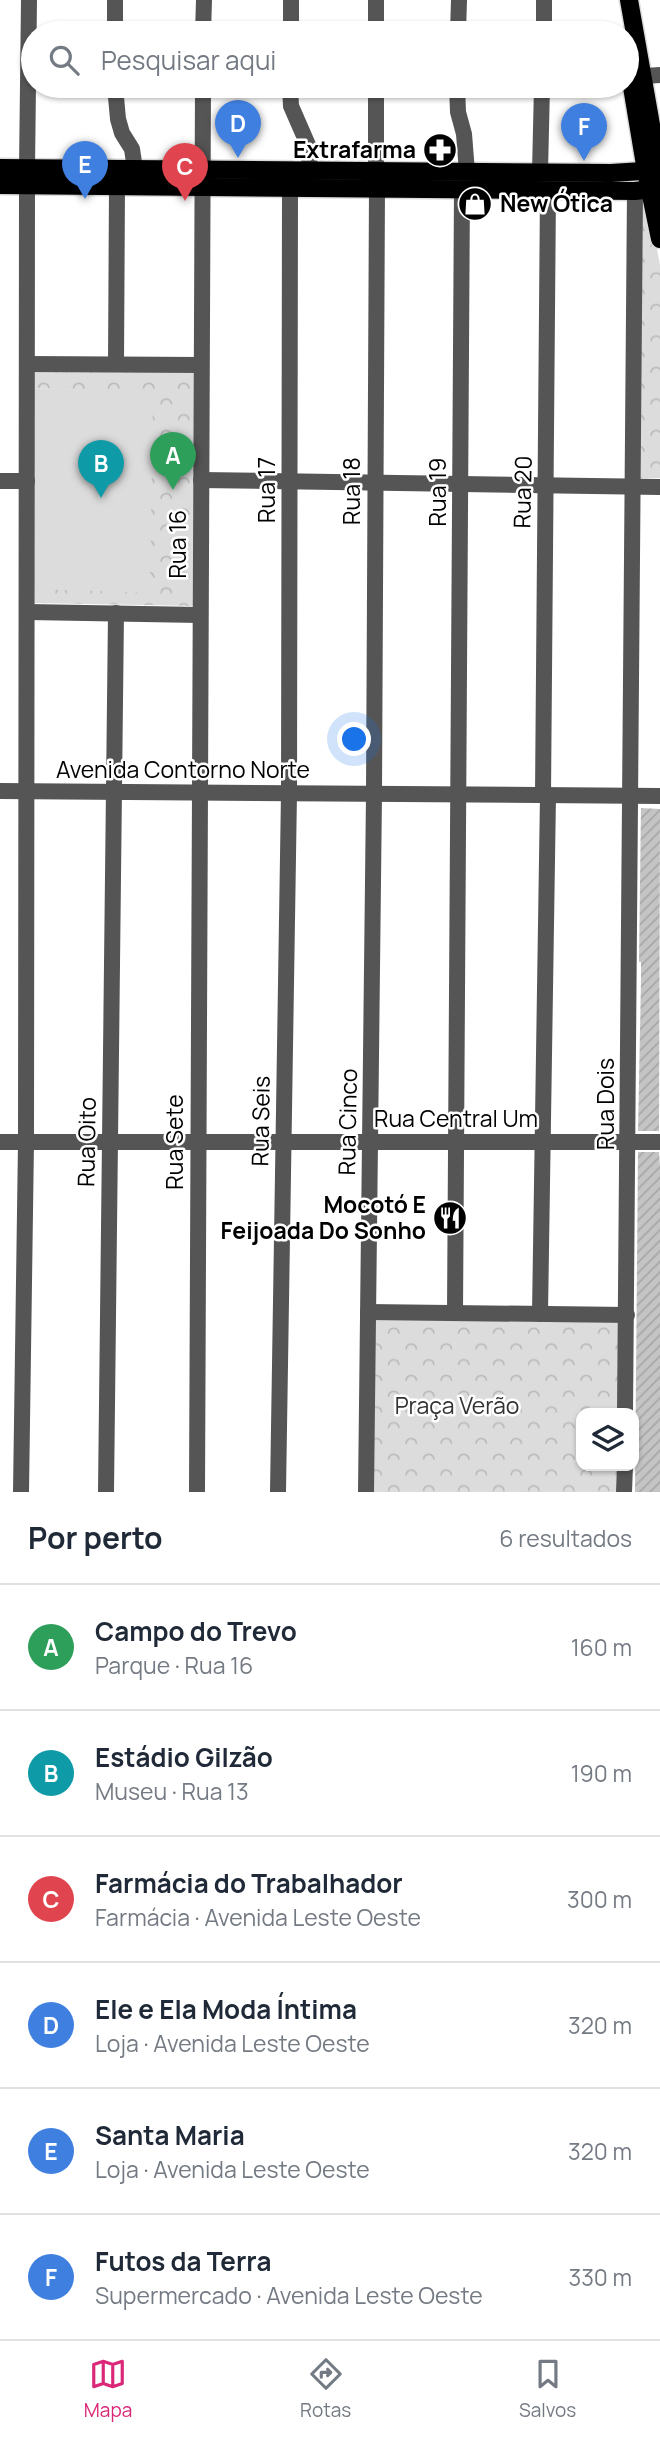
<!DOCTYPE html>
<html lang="pt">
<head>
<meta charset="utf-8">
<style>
  body { margin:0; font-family:Manrope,sans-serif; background:#f2f2f3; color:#1f2937 }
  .controls { position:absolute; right:21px; bottom:21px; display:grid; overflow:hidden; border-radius:14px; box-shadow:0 2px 5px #0004 }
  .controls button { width:63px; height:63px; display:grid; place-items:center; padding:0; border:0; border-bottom:2px solid #e0e1e3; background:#fff; color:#1f2937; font:35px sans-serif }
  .you { position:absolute; left:355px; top:740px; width:24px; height:24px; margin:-18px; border:5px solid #fff; border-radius:50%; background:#1a73e8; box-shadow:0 0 0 10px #1a73e833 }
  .badge { display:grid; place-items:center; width:46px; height:46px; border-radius:50%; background:#db2777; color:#fff; font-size:23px; font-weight:700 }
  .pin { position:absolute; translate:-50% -58px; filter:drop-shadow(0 2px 4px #0008) }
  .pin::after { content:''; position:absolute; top:37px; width:24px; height:21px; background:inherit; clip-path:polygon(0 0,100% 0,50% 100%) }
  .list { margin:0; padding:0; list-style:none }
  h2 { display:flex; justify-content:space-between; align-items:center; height:91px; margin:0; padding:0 28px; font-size:30px }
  h2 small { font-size:23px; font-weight:400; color:#747a83 }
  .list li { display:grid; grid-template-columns:46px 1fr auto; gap:21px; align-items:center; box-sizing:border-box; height:126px; padding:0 28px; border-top:2px solid #e0e1e3 }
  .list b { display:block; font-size:26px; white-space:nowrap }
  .list p { margin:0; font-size:23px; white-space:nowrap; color:#747a83 }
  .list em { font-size:23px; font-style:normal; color:#747a83 }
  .icon { flex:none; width:38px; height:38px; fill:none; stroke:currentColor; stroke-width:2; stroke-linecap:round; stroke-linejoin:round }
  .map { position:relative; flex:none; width:660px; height:1492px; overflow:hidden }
  .search { position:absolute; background:#fff; box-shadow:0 2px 5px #0004; left:21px; right:21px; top:21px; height:77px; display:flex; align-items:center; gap:18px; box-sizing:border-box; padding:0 24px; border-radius:38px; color:#747a83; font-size:26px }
  .sheet { height:847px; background:#fff }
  nav { display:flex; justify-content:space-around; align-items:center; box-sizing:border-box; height:98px; border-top:2px solid #e0e1e3; background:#fff; font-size:19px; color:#747a83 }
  nav a { display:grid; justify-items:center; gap:4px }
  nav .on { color:#db2777 }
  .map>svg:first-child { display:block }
  .forest { fill:url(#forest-crowns) }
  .pitch { fill:#dcdcdc }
  .building { fill:url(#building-hatch) }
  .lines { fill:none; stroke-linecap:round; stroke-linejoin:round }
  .major-casing { stroke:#dbdbdb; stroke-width:21 }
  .minor { stroke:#555; stroke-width:16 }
  .major { stroke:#000; stroke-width:18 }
  .labels { text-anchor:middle; stroke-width:5; stroke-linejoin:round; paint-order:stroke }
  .poi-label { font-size:23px; font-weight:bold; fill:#000; stroke:#fff; text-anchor:end }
  .street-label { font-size:23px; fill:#000; stroke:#fff }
  .park-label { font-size:23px; fill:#333; stroke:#fff }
</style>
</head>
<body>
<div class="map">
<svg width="660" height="1492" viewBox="0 0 660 1492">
  <defs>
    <pattern id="forest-crowns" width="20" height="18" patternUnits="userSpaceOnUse" patternTransform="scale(1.75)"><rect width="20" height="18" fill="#dcdcdc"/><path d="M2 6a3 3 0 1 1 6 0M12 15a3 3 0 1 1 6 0" fill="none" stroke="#bbb"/></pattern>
    <pattern id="building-hatch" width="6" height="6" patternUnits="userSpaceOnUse" patternTransform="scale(1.75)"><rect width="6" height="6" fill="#c4c4c4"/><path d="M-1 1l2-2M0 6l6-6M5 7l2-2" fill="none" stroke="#a7a7a7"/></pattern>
  </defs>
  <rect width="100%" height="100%" fill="#fff"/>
  <!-- forest -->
  <g class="forest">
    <polygon points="648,202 660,265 660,478 640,478 639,205"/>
    <polygon points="34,367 194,372 195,606 32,603 32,589 153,393 32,388"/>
    <polygon points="372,1317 620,1323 619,1413 581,1413 581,1466 618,1466 618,1492 371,1492"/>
  </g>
  <!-- pitch -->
  <polygon class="pitch" points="32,388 153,392 150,593 32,589"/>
  <!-- building -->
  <g class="building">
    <polygon points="641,808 660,809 659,1131 638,1131 641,981 641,962 639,962"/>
    <polygon points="638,1152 659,1152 660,1166 660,1492 635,1492"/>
  </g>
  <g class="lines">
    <!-- major casing -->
    <g class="major-casing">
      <g id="major">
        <polyline points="629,0 660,176"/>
        <polyline points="627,57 646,171 660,239"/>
        <polyline points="0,168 611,173 659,170"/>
        <polyline points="0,185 635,191 660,188"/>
      </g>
    </g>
    <!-- minor -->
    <g class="minor">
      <polyline points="376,0 376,33"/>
      <polyline points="115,33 115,0"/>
      <polyline points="203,33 204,0"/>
      <polyline points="291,33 291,0"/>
      <polyline points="458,33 459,0"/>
      <polyline points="544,33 544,0"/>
      <polyline points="631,77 660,75"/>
      <polyline points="115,86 118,119 122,133 132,149 135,169"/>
      <polyline points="290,86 291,106 308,145 310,170"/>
      <polyline points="376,86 376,171"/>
      <polyline points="457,86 458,112 464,134 467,172"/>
      <polyline points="27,168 29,0"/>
      <polyline points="540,172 542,86"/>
      <polyline points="27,364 201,365"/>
      <polyline points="116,364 117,186"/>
      <polyline points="201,480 660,487"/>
      <polyline points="0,481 27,481"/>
      <polyline points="28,612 200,615"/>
      <polyline points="0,791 660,796"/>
      <polyline points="543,795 548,190"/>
      <polyline points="0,1142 660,1142"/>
      <polyline points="368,1312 627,1315"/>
      <polyline points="455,1313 462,189"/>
      <polyline points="540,1314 548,795"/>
      <polyline points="625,1413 635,191"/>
      <polyline points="21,1492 26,1142 27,185"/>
      <polyline points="106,1492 116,613"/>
      <polyline points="197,1492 203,86"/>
      <polyline points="278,1492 289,793 290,188"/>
      <polyline points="366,1492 374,794 377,188"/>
      <polyline points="624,1492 625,1466"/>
    </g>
    <!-- major -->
    <use href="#major" class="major"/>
  </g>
  <!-- icons -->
  <defs>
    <g id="pharmacy-disc" transform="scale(1.75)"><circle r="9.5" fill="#000" stroke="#fff"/><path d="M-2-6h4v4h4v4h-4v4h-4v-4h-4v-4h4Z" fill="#fff"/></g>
    <g id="shop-disc" transform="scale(1.75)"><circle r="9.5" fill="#000" stroke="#fff"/><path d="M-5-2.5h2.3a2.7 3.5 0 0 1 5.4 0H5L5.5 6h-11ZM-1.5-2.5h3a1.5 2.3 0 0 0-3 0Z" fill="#fff"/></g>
    <g id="restaurant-disc" transform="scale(1.75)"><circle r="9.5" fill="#000" stroke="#fff"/><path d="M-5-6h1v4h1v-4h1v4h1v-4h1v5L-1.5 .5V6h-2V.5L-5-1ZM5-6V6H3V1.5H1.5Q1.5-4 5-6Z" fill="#fff"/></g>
  </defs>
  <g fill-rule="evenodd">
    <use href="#pharmacy-disc" x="440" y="150"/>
    <use href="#shop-disc" x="475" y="204"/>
    <use href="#restaurant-disc" x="450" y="1218"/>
  </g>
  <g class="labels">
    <!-- poi labels -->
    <g class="poi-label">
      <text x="416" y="158">Extrafarma</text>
      <text x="500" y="212" text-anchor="start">New Ótica</text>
      <text x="426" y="1213">Mocotó E<tspan x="426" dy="26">Feijoada Do Sonho</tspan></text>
    </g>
    <!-- street labels -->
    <g class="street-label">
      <text transform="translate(267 490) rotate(-90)" y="8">Rua 17</text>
      <text transform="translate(352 491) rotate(-90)" y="8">Rua 18</text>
      <text transform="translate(438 492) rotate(-90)" y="8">Rua 19</text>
      <text transform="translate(523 492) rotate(-89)" y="8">Rua 20</text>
      <text transform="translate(178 544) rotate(-90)" y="8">Rua 16</text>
      <text x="183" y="778">Avenida Contorno Norte</text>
      <text transform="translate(606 1104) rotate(-90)" y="8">Rua Dois</text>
      <text x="456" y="1127">Rua Central Um</text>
      <text transform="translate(261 1121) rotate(-89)" y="8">Rua Seis</text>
      <text transform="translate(348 1122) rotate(-89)" y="8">Rua Cinco</text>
      <text transform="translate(87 1142) rotate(-89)" y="8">Rua Oito</text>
      <text transform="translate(175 1142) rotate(-90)" y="8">Rua Sete</text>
    </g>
    <!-- park labels -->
    <g class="park-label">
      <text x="457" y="1414">Praça Verão</text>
    </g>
  </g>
</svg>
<div class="controls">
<button><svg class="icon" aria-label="layers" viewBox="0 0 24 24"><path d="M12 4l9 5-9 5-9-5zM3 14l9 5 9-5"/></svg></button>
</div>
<div class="you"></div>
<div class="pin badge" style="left:173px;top:490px;background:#2e9e5b">A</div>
<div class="pin badge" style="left:101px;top:498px;background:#0f9aa8">B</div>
<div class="pin badge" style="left:185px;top:201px;background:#e0444e">C</div>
<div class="pin badge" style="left:238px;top:158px;background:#3f7fe0">D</div>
<div class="pin badge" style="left:85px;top:199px;background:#3f7fe0">E</div>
<div class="pin badge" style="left:584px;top:161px;background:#3f7fe0">F</div>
<div class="search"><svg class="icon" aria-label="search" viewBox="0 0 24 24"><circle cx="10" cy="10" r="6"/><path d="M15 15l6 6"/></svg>Pesquisar aqui</div>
</div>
<section class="sheet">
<h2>Por perto<small>6 resultados</small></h2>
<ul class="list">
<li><span class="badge" style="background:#2e9e5b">A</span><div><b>Campo do Trevo</b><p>Parque · Rua 16</p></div><em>160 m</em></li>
<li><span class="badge" style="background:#0f9aa8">B</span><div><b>Estádio Gilzão</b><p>Museu · Rua 13</p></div><em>190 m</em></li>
<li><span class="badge" style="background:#e0444e">C</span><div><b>Farmácia do Trabalhador</b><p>Farmácia · Avenida Leste Oeste</p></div><em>300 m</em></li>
<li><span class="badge" style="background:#3f7fe0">D</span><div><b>Ele e Ela Moda Íntima</b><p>Loja · Avenida Leste Oeste</p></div><em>320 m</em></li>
<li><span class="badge" style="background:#3f7fe0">E</span><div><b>Santa Maria</b><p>Loja · Avenida Leste Oeste</p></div><em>320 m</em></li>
<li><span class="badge" style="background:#3f7fe0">F</span><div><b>Futos da Terra</b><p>Supermercado · Avenida Leste Oeste</p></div><em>330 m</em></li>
</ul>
</section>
<nav>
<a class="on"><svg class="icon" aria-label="map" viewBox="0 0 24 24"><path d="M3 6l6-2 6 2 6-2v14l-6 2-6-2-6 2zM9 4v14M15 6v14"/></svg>Mapa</a>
<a><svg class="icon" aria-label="directions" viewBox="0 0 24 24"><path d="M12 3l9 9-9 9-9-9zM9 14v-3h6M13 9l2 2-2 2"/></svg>Rotas</a>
<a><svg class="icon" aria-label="saved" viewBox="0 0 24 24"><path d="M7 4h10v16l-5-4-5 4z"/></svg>Salvos</a>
</nav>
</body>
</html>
